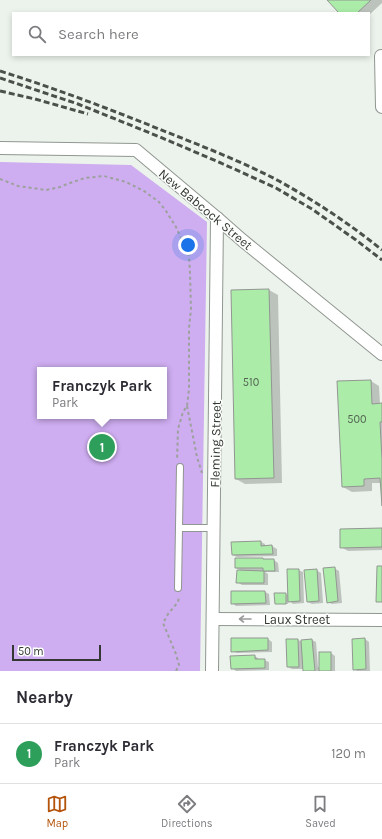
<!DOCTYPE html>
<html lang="en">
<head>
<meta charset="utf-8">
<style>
  body { margin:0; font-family:Karla,sans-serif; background:#f2f2f3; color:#2b2b33 }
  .scale { position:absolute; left:12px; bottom:10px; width:89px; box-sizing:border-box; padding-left:4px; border:2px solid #343734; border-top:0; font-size:11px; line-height:14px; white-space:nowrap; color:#343734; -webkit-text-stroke:3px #fcfffc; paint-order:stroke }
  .you { position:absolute; left:188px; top:245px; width:14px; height:14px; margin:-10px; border:3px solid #fff; border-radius:50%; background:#1a73e8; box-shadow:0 0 0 6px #1a73e833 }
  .badge { display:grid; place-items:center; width:26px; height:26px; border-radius:50%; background:#b45309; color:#fff; font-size:13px; font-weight:700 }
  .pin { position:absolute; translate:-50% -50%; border:2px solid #fff; box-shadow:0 1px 4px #0006 }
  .popup { position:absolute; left:37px; top:367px; width:130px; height:52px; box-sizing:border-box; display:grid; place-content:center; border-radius:0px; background:#fff; filter:drop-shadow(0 1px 3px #0005); font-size:13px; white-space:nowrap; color:#7c7c81 }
  .popup b { font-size:15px; color:#2b2b33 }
  .popup::after { content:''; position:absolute; left:50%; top:100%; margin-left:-8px; border:8px solid transparent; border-top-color:#fff }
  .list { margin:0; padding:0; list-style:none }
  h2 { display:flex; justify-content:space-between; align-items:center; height:52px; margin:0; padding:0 16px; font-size:17px }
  h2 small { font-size:13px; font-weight:400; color:#7c7c81 }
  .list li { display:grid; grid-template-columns:26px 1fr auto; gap:12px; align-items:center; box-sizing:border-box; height:60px; padding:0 16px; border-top:1px solid #e1e1e2 }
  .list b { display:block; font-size:15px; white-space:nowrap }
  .list p { margin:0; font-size:13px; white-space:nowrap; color:#7c7c81 }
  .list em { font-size:13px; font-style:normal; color:#7c7c81 }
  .icon { flex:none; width:22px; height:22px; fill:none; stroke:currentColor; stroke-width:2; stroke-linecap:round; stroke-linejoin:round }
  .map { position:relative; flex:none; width:382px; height:671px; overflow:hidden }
  .search { position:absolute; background:#fff; box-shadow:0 2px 6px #0003; left:12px; right:12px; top:12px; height:44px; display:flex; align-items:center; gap:10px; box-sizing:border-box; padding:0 14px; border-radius:0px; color:#7c7c81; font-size:15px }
  .sheet { height:112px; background:#fff }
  nav { display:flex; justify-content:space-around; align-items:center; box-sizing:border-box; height:56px; border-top:1px solid #e1e1e2; background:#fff; font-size:11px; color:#7c7c81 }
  nav a { display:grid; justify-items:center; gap:2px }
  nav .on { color:#b45309 }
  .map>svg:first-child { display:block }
  .green { fill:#ceadf0; fill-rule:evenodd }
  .shadow { fill:#0003 }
  .building { fill:#abeca9; stroke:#929791 }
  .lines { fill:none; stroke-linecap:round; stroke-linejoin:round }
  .service-casing { stroke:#909690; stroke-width:8 }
  .minor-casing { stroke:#909690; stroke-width:14 }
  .path { stroke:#9ca19c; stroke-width:2; stroke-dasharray:3 3; stroke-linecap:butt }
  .service { stroke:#fff; stroke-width:6 }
  .minor { stroke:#fff; stroke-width:12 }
  .rail { stroke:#4c504c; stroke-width:3; stroke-dasharray:6 3; stroke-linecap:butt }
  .oneway { stroke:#9a9b9a }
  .labels { text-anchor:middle; stroke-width:3; stroke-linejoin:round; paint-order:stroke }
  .number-label { font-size:11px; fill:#526451 }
  .street-label { font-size:13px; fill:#343734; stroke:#fcfffc }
</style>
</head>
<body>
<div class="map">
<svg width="382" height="671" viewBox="0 0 382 671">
  <rect width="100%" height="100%" fill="#ecf3ec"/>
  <!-- green -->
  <path class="green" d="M 0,162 L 131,165 L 207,222 L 200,671 L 0,671 ZM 40,370 L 164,370 L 164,416 L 40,416 Z"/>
  <!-- shadow -->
  <g class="shadow">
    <polygon points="329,0 382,0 382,3 369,15 369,13 341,13"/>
    <polygon points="269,290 278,295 282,483 245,484 236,479 232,291"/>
    <polygon points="371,381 379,386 380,404 382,404 382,498 381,483 372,483 372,491 352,492 343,487"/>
    <polygon points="382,529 382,550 348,551 341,547"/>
    <polygon points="261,542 265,544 265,547 272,546 277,549 277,556 237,557 233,555"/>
    <polygon points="264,560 274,560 278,563 279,572 265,572 268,574 268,585 242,585 237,582 242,571 236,568"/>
    <polygon points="334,568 339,571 342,603 332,604 328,602"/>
    <polygon points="298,570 303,572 304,603 293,604 288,600 288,604 278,604 276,603 286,594 289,596"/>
    <polygon points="316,570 321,573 323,603 312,604 308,602"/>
    <polygon points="265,592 269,594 270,605 236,606 232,603"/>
    <polygon points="268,639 272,642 272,652 237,653 232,651"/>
    <polygon points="365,639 369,642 370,671 357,671 354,669"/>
    <polygon points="298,640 302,642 312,640 316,642 318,667 320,667 331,653 335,656 335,671 304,671 304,669 292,669 288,667"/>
    <polygon points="255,656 259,659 259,660 264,660 269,662 269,670 236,671 232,668 231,657"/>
  </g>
  <!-- building -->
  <g class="building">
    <polygon points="327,0 371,0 357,13 339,13"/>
    <polygon points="269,289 274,478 235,479 231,290"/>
    <polygon points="371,380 372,404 382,403 382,422 380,422 382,459 382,506 380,478 364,479 364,486 342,487 337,381"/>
    <polygon points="382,528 382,547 340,548 340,529"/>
    <polygon points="261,541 261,546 272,545 273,554 232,555 231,542"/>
    <polygon points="235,558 263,558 263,559 274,559 275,571 263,571 263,568 235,568"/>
    <polygon points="377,566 382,566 382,602 376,602"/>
    <polygon points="335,567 338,601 327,603 323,568"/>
    <polygon points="287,569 299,569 300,601 288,602"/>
    <polygon points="317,569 319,601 307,602 304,570"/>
    <polygon points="237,570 264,571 264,583 236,583"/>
    <polygon points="231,591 265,591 266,603 231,604"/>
    <polygon points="274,593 286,593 286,604 275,604"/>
    <polygon points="231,638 268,638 268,650 231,652"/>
    <polygon points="365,638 366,669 353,670 352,639"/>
    <polygon points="286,639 298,639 299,667 287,667"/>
    <polygon points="312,639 315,671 303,671 301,640"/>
    <rect x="319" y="652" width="12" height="19"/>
    <polygon points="255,655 255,659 265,659 265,668 231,669 230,656"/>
  </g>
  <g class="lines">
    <!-- service casing -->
    <g class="service-casing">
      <g id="service">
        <polyline points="179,528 214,528"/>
        <polyline points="178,588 180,467"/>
      </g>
    </g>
    <!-- minor casing -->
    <g class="minor-casing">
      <g id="minor">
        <polyline points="381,56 382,107"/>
        <polyline points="0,148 136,150 217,218 242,240 382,354"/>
        <polyline points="213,619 382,620"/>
        <polyline points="212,671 217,218"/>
      </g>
    </g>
    <!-- path -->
    <g class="path">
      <polyline points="0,179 18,186 46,190 60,187 67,184 85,178 104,176 126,182 144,191 159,202 166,211 176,227 189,256 190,273 191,309 189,328 189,389 187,406 183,412 178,429 177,460"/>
      <polyline points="187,406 197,457 202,473"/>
      <polyline points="176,671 179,665 176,654 163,623 168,614 178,602 179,597"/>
    </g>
    <!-- service -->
    <use href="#service" class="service"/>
    <!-- minor -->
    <use href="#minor" class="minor"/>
    <!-- rail -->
    <g class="rail">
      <path d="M 0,71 C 54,88 107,108 159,129 C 199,145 241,161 279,181 C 315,201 350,224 382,250"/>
      <polyline points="0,78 78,104 160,137 221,163 276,188 312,209 356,240 382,260"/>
      <polyline points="0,91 35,99 88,114"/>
    </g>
  </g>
  <!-- one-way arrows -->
  <defs><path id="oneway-shaft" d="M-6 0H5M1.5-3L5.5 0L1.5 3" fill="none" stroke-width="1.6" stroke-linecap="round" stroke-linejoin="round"/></defs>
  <use class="oneway" href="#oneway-shaft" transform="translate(245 619) rotate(-180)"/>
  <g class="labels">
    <!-- number labels -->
    <g class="number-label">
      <text x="251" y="386">510</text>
      <text x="357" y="423">500</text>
    </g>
    <!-- street labels -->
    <g class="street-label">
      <text transform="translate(206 209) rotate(40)" y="5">New Babcock Street</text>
      <text transform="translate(215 444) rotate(-89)" y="5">Fleming Street</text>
      <text x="297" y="624">Laux Street</text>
    </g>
  </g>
</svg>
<div class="scale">50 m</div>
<div class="you"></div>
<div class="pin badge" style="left:102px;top:447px;background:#2e9e5b">1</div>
<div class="popup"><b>Franczyk Park</b>Park</div>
<div class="search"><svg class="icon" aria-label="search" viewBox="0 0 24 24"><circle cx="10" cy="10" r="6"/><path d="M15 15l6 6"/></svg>Search here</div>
</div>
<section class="sheet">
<h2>Nearby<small></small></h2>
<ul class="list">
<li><span class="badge" style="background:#2e9e5b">1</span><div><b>Franczyk Park</b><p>Park</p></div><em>120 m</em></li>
</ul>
</section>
<nav>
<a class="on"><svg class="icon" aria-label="map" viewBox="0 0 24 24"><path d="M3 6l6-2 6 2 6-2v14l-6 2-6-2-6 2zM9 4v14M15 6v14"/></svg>Map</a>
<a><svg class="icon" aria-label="directions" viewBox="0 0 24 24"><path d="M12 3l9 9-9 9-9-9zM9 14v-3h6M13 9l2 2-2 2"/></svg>Directions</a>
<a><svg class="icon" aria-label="saved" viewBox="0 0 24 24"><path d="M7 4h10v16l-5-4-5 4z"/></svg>Saved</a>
</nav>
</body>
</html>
